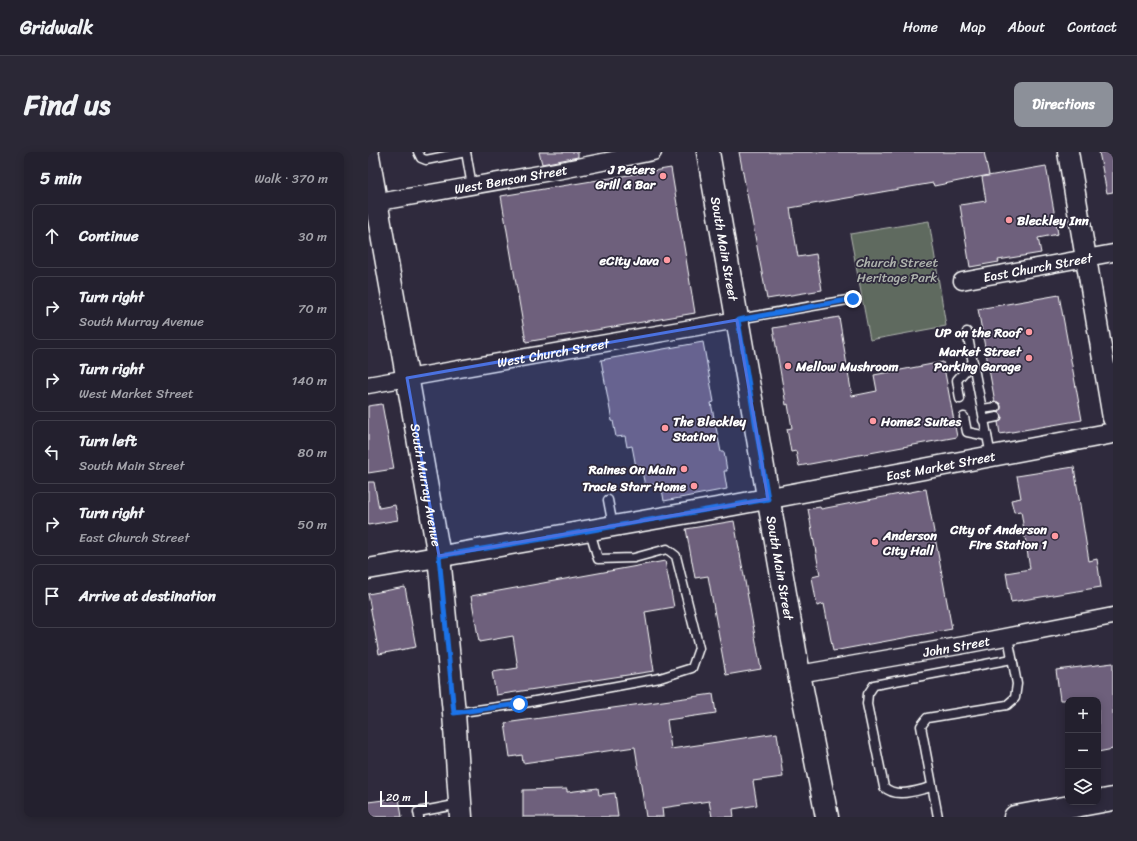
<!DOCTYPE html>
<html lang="en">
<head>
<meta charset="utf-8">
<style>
  body { margin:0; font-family:Sriracha,sans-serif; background:#2b2836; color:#f1f3f6 }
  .controls { position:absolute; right:12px; bottom:12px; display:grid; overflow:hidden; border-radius:8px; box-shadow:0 2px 10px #0003 }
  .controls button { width:36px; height:36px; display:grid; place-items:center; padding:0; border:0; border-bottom:1px solid #403e4a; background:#23202e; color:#f1f3f6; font:20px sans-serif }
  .scale { position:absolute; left:12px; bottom:10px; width:47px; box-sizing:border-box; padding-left:4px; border:2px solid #fff; border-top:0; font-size:11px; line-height:14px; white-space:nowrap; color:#fff; -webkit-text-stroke:3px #2f2a3d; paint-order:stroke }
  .stop { position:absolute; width:12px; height:12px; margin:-9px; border:3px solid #1a73e8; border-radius:50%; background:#fff }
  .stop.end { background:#1a73e8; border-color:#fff; box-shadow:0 1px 4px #0008 }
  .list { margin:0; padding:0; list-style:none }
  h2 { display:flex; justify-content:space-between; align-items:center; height:52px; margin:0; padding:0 16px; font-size:17px }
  h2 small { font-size:13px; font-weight:400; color:#a3a3aa }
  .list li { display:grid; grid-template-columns:26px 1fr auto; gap:12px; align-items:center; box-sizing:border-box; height:64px; margin:0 8px 8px; padding:0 8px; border:1px solid #403e4a; border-radius:8px }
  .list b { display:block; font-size:15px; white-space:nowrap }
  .list p { margin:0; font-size:13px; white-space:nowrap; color:#a3a3aa }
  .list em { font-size:13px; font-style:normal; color:#a3a3aa }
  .icon { flex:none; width:22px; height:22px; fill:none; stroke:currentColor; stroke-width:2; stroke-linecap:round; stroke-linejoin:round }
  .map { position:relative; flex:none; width:745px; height:665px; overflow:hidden; border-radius:8px }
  header { display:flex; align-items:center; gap:24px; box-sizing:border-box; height:56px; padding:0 20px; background:#23202e; border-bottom:1px solid #403e4a }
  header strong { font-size:19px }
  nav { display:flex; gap:22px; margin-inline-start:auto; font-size:14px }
  .intro { display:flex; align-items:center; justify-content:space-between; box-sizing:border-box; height:96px; padding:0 24px }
  h1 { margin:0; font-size:28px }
  .button { padding:10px 18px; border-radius:8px; background:#8c9099; color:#fff; font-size:14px; font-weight:700 }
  main { display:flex; gap:24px; padding:0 24px }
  aside { flex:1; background:#23202e; border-radius:8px; box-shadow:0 2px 10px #0003 }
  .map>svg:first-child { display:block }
  .green { fill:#5f6a5e; stroke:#afb4ae }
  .building { fill:#6e607c; stroke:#fff }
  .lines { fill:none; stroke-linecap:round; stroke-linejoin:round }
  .service-casing { stroke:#fff; stroke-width:11 }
  .minor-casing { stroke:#fff; stroke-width:19 }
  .tertiary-casing { stroke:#fff; stroke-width:23 }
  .primary-casing { stroke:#fff; stroke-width:25 }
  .service { stroke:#2f2a3d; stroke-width:8 }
  .minor { stroke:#2f2a3d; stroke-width:16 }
  .tertiary { stroke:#2f2a3d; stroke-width:20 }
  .primary { stroke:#2f2a3d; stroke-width:22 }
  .route { stroke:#1a73e8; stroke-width:5 }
  .marked { fill:#4a71e0; fill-opacity:0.2; stroke:#4a71e0; stroke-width:3; stroke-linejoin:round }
  .poi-dot { fill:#ff9aa2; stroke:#2f2a3d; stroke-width:1.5 }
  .labels { text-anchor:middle; stroke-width:3.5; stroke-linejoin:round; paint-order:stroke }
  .poi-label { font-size:13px; font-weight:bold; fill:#fff; stroke:#2f2a3d; text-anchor:end }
  .street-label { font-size:13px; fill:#fff; stroke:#2f2a3d }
  .park-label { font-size:13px; fill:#afb4ae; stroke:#2f2a3d }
</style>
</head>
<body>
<header>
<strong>Gridwalk</strong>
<nav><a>Home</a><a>Map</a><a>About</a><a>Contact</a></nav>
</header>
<div class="intro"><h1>Find us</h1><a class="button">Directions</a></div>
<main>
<aside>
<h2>5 min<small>Walk · 370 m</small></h2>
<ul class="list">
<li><svg class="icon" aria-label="ahead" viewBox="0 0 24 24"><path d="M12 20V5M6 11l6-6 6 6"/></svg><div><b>Continue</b></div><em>30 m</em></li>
<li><svg class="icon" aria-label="right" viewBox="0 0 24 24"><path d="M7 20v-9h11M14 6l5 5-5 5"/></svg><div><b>Turn right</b><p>South Murray Avenue</p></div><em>70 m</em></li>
<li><svg class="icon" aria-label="right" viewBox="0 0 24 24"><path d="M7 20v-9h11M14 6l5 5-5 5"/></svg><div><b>Turn right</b><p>West Market Street</p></div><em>140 m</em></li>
<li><svg class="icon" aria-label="left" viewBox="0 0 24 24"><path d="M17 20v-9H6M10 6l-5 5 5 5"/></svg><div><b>Turn left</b><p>South Main Street</p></div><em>80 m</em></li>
<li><svg class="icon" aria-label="right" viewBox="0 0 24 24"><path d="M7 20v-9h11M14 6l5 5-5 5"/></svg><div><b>Turn right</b><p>East Church Street</p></div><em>50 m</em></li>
<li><svg class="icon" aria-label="arrive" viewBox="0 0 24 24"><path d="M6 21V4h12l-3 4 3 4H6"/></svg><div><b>Arrive at destination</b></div></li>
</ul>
</aside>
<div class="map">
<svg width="745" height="665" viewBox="0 0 745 665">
  <rect width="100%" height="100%" fill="#2f2a3d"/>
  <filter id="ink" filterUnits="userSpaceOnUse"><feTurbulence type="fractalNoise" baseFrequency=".025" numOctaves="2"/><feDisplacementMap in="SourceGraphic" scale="8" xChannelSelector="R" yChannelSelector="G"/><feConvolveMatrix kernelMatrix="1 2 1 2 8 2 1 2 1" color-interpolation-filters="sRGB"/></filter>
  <g filter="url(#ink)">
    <!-- green -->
    <polygon class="green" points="561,69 578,174 502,188 482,82"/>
    <!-- building -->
    <g class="building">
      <polygon points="171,0 210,0 210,5 174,12"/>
      <polygon points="371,0 616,0 621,23 566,34 565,31 422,56 430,105 448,102 454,138 399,147"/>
      <polygon points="731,0 745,0 745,40 739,41"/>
      <polygon points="678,14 690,82 670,86 673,101 630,108 631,110 602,115 592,53 618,49 614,25"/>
      <polygon points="303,16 327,161 158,190 133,44"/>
      <polygon points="691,143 714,268 632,282 630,270 633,269 634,264 631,260 633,257 633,254 630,250 627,250 610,157"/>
      <polygon points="471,165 484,244 509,239 506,223 575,210 589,285 431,314 428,299 423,300 419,277 424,276 420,252 418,253 405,176"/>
      <polygon points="335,190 346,250 343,251 353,300 356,300 359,319 356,319 359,337 296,349 293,331 277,334 273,314 268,315 264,294 259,295 257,284 248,285 245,269 244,269 233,208"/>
      <polygon points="14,252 26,317 0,321 0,254"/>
      <polygon points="706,315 721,409 729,407 733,435 643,450 638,421 662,417 653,359 646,360 643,348 653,346 649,324"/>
      <polygon points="0,330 6,330 11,356 27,353 30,368 0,373"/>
      <polygon points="558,337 584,477 465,499 456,452 449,454 444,425 452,423 440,357 452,355 453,357"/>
      <polygon points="366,369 393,517 358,523 340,424 327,426 318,377"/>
      <polygon points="297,409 306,455 277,460 286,519 128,543 124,520 150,516 145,484 111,490 103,444"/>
      <polygon points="37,435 48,495 11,502 0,442"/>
      <polygon points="745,511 745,597 730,600 730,548 692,548 688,518"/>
      <polygon points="345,542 348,561 299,568 303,597 409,581 415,625 385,629 389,653 365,657 366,665 344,665 341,649 294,656 295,665 278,665 267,595 155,611 154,603 142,605 137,571"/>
      <polygon points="230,636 231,643 247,641 250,665 155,665 155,638 199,637 199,640"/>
      <polygon points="31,646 34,665 0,665 0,650"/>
    </g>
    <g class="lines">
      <!-- service casing -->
      <g class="service-casing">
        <g id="service">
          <polyline points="50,0 53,6 58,8 98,0"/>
          <polyline points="98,0 104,34"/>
          <polyline points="370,167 485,147"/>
          <polyline points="599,180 623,304"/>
          <polyline points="592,247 589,228 605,210"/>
          <polyline points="614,257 628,255"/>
          <polyline points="596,265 599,280 619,284"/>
          <polyline points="615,268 629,265"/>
          <polyline points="240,348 245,374"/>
          <polyline points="87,561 151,552 292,526 324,516 331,496 308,404 299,397 266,406 230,407 222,379"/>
          <path d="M 564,635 C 549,638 529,647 516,635 L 499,552 L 500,542 L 506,533 L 644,507"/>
          <polyline points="51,665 50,660 92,652"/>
          <polyline points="570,665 553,574 559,566 639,553 647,546 649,532 640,485"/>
        </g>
      </g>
      <!-- minor casing -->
      <g class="minor-casing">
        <g id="minor">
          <path id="s1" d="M 0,52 L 194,18 L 285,0"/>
          <path id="s2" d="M 594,129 L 745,101"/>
          <path id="s3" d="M 0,233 L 369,168"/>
          <path id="s4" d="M 431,522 L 596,493 L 745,464"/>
        </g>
      </g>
      <!-- tertiary casing -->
      <g class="tertiary-casing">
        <g id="tertiary">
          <polyline points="700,0 745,266"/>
          <path id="s5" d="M 0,417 L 366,353 L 745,281"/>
        </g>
      </g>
      <!-- primary casing -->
      <g class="primary-casing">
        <g id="primary">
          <path id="s6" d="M 340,0 L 431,522 L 459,665"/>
          <path id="s7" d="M 0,4 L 71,404 L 86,561 L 93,665"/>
          <polyline points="647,665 745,647"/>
        </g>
      </g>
      <!-- service -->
      <use href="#service" class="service"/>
      <!-- minor -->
      <use href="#minor" class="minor"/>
      <!-- tertiary -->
      <use href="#tertiary" class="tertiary"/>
      <!-- primary -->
      <use href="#primary" class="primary"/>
    </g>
  </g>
  <g class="lines" filter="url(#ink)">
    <!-- route -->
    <polyline class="route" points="151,552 86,561 71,404 174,387 400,347 370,168 485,147"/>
  </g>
  <!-- marked area -->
  <path class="marked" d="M 369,168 L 400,347 L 71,404 L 39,226 Z"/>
  <!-- markers -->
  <g class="poi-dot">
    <circle cx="295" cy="24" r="4"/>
    <circle cx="641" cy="68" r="4"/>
    <circle cx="299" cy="108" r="4"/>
    <circle cx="661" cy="180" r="4"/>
    <circle cx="661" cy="206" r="4"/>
    <circle cx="420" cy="214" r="4"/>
    <circle cx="505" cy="269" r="4"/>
    <circle cx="297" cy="276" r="4"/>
    <circle cx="316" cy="317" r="4"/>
    <circle cx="326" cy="334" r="4"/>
    <circle cx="687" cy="384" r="4"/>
    <circle cx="507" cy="390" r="4"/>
  </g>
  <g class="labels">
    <!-- poi labels -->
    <g class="poi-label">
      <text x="287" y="22">J Peters<tspan x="287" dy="15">Grill &amp; Bar</tspan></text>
      <text x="649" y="73" text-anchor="start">Bleckley Inn</text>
      <text x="291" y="113">eCity Java</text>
      <text x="653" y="185">UP on the Roof</text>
      <text x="653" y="204">Market Street<tspan x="653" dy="15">Parking Garage</tspan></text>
      <text x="428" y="219" text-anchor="start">Mellow Mushroom</text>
      <text x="305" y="274" text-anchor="start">The Bleckley<tspan x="305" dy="15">Station</tspan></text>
      <text x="513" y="274" text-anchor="start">Home2 Suites</text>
      <text x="308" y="322">Raines On Main</text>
      <text x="318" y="339">Tracie Starr Home</text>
      <text x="679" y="382">City of Anderson<tspan x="679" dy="15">Fire Station 1</tspan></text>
      <text x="515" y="388" text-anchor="start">Anderson<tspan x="515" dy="15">City Hall</tspan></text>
    </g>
    <!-- street labels -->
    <g class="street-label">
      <text dy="5" stroke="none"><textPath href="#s1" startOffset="145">West Benson Street</textPath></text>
      <text dy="5" stroke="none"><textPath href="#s6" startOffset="98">South Main Street</textPath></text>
      <text dy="5" stroke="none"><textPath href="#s2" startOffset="77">East Church Street</textPath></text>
      <text dy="5" stroke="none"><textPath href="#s3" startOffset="188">West Church Street</textPath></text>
      <text dy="5" stroke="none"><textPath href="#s5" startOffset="582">East Market Street</textPath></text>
      <text dy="5" stroke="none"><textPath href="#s7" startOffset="334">South Murray Avenue</textPath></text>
      <text dy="5" stroke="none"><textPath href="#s6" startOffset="422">South Main Street</textPath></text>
      <text dy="5" stroke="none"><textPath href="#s4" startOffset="160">John Street</textPath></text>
    </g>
    <!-- park labels -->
    <g class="park-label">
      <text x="529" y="115">Church Street<tspan x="529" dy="15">Heritage Park</tspan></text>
    </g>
  </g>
</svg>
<div class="controls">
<button>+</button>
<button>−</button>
<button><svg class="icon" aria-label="layers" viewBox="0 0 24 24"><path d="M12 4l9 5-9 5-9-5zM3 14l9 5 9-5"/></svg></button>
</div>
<div class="scale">20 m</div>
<div class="stop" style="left:151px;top:552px"></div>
<div class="stop end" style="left:485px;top:147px"></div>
</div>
</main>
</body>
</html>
